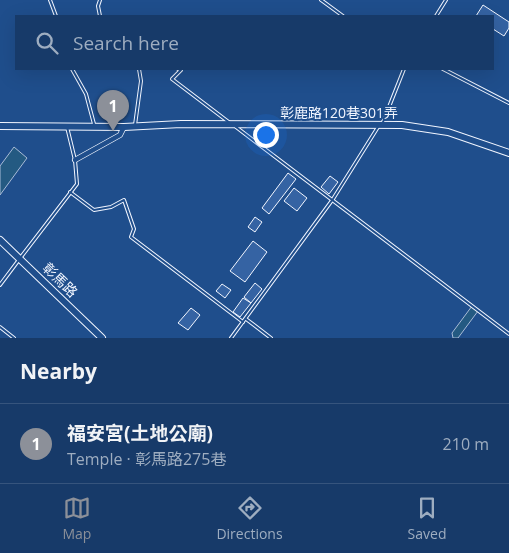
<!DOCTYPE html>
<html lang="en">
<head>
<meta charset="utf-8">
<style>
  body { margin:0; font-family:"Open Sans","Noto Sans TC",sans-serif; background:#244571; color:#f1f3f6 }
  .you { position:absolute; left:265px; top:134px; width:18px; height:18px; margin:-12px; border:4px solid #fff; border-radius:50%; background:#1a73e8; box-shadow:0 0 0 8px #1a73e833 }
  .badge { display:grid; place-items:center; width:32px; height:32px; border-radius:50%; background:#8c9099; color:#fff; font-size:16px; font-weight:700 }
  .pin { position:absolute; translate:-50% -41px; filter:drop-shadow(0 1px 2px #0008) }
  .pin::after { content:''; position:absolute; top:26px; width:18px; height:15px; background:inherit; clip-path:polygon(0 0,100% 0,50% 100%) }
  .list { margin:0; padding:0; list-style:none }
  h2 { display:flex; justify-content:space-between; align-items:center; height:65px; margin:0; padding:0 20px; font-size:21px }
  h2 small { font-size:16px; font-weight:400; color:#9eadc0 }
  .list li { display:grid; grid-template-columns:32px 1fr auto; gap:15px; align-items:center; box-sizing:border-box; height:80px; padding:0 20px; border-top:1px solid #36547d }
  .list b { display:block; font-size:19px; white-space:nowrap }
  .list p { margin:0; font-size:16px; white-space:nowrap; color:#9eadc0 }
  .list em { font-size:16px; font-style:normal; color:#9eadc0 }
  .icon { flex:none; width:28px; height:28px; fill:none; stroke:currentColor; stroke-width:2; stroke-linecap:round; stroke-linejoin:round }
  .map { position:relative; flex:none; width:509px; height:338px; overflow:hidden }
  .search { position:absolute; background:#173a69; box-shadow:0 5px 20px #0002; left:15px; right:15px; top:15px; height:55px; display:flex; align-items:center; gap:12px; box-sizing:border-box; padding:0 18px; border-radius:0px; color:#9eadc0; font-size:19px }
  .sheet { height:145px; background:#173a69 }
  nav { display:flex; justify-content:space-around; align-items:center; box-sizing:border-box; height:70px; border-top:1px solid #36547d; background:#173a69; font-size:14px; color:#9eadc0 }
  nav a { display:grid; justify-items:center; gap:2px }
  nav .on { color:#8c9099 }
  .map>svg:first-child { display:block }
  .green { fill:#245a82; stroke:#a8bbd7 }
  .building { fill:#3563a3; stroke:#f2f6ff }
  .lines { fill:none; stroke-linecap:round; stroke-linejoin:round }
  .lane-casing { stroke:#f2f6ff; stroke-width:4 }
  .street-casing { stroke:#f2f6ff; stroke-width:6 }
  .secondary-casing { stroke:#f2f6ff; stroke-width:8 }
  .lane { stroke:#1f4e8c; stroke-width:2 }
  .street { stroke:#1f4e8c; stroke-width:4.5 }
  .secondary { stroke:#1f4e8c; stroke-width:6 }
  .labels { text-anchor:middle; stroke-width:4; stroke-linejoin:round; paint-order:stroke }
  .street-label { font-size:14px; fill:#f2f6ff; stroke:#1f4e8c }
</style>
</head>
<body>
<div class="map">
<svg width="509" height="338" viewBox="0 0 509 338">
  <rect width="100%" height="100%" fill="#1f4e8c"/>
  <!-- green -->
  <g class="green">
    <polygon points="14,147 27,158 0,195 0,166"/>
    <polygon points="472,306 478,311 458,338 453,338 452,333"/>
  </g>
  <!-- building -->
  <g class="building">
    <polygon points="483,5 509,22 509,28 504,36 493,29 493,16 476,16"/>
    <polygon points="288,173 296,179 269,214 262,208"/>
    <polygon points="330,176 338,182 329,194 321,187"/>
    <polygon points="294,188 307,198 297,211 284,201"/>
    <polygon points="255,217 262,222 255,232 248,227"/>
    <polygon points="253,241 267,252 245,282 230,271"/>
    <polygon points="255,283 262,289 251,303 244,297"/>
    <polygon points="222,284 231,290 225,298 216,291"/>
    <polygon points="243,298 251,303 240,317 233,312"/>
    <polygon points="191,308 200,315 188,330 178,323"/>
  </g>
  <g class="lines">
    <!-- lane casing -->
    <g class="lane-casing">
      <g id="lane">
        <polyline points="50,0 56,16"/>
        <polyline points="321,0 343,16"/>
        <polyline points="100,16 98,6 100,0"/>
        <polyline points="436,16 446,0"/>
        <polyline points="72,69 86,94 94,124"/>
        <polyline points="178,69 181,70 172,79 230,123"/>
        <polyline points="443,69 509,103"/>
        <polyline points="383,122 404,69"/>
        <polyline points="135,125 141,81 139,69"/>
        <polyline points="236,127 509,334"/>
        <polyline points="70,192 94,210 111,207 124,200 134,229 131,237 243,322"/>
        <polyline points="21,257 77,184 75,160 67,127"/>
        <polyline points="0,285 18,261"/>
        <polyline points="246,319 271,338"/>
        <polyline points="0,327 14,338"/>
        <polyline points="231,338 333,199 378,127"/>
      </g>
    </g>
    <!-- street casing -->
    <g class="street-casing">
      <polyline id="street" points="75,160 120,135 124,127"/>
    </g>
    <!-- secondary casing -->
    <g class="secondary-casing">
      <g id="secondary">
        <polyline points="0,126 124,127 181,124 402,125 448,132 509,153"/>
        <polyline points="0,240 102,338"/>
      </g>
    </g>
    <!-- lane -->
    <use href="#lane" class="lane"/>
    <!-- street -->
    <use href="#street" class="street"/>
    <!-- secondary -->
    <use href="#secondary" class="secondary"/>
  </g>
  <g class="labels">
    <!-- street labels -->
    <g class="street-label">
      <text x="339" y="118">彰鹿路120巷301弄</text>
      <text transform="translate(60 280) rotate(44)" y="5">彰馬路</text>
    </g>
  </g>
</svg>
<div class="you"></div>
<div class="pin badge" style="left:113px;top:131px">1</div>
<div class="search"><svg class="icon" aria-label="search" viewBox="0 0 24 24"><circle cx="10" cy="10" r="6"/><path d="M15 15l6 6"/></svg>Search here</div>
</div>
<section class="sheet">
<h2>Nearby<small></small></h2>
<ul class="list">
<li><span class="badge">1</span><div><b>福安宮(土地公廟)</b><p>Temple · 彰馬路275巷</p></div><em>210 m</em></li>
</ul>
</section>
<nav>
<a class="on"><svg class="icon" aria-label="map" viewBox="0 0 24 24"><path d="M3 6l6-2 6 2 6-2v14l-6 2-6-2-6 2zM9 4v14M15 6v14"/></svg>Map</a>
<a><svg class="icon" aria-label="directions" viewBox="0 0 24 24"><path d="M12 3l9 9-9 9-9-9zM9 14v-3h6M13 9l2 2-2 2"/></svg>Directions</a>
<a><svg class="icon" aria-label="saved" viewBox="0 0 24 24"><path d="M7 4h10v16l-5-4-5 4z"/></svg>Saved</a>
</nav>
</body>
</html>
